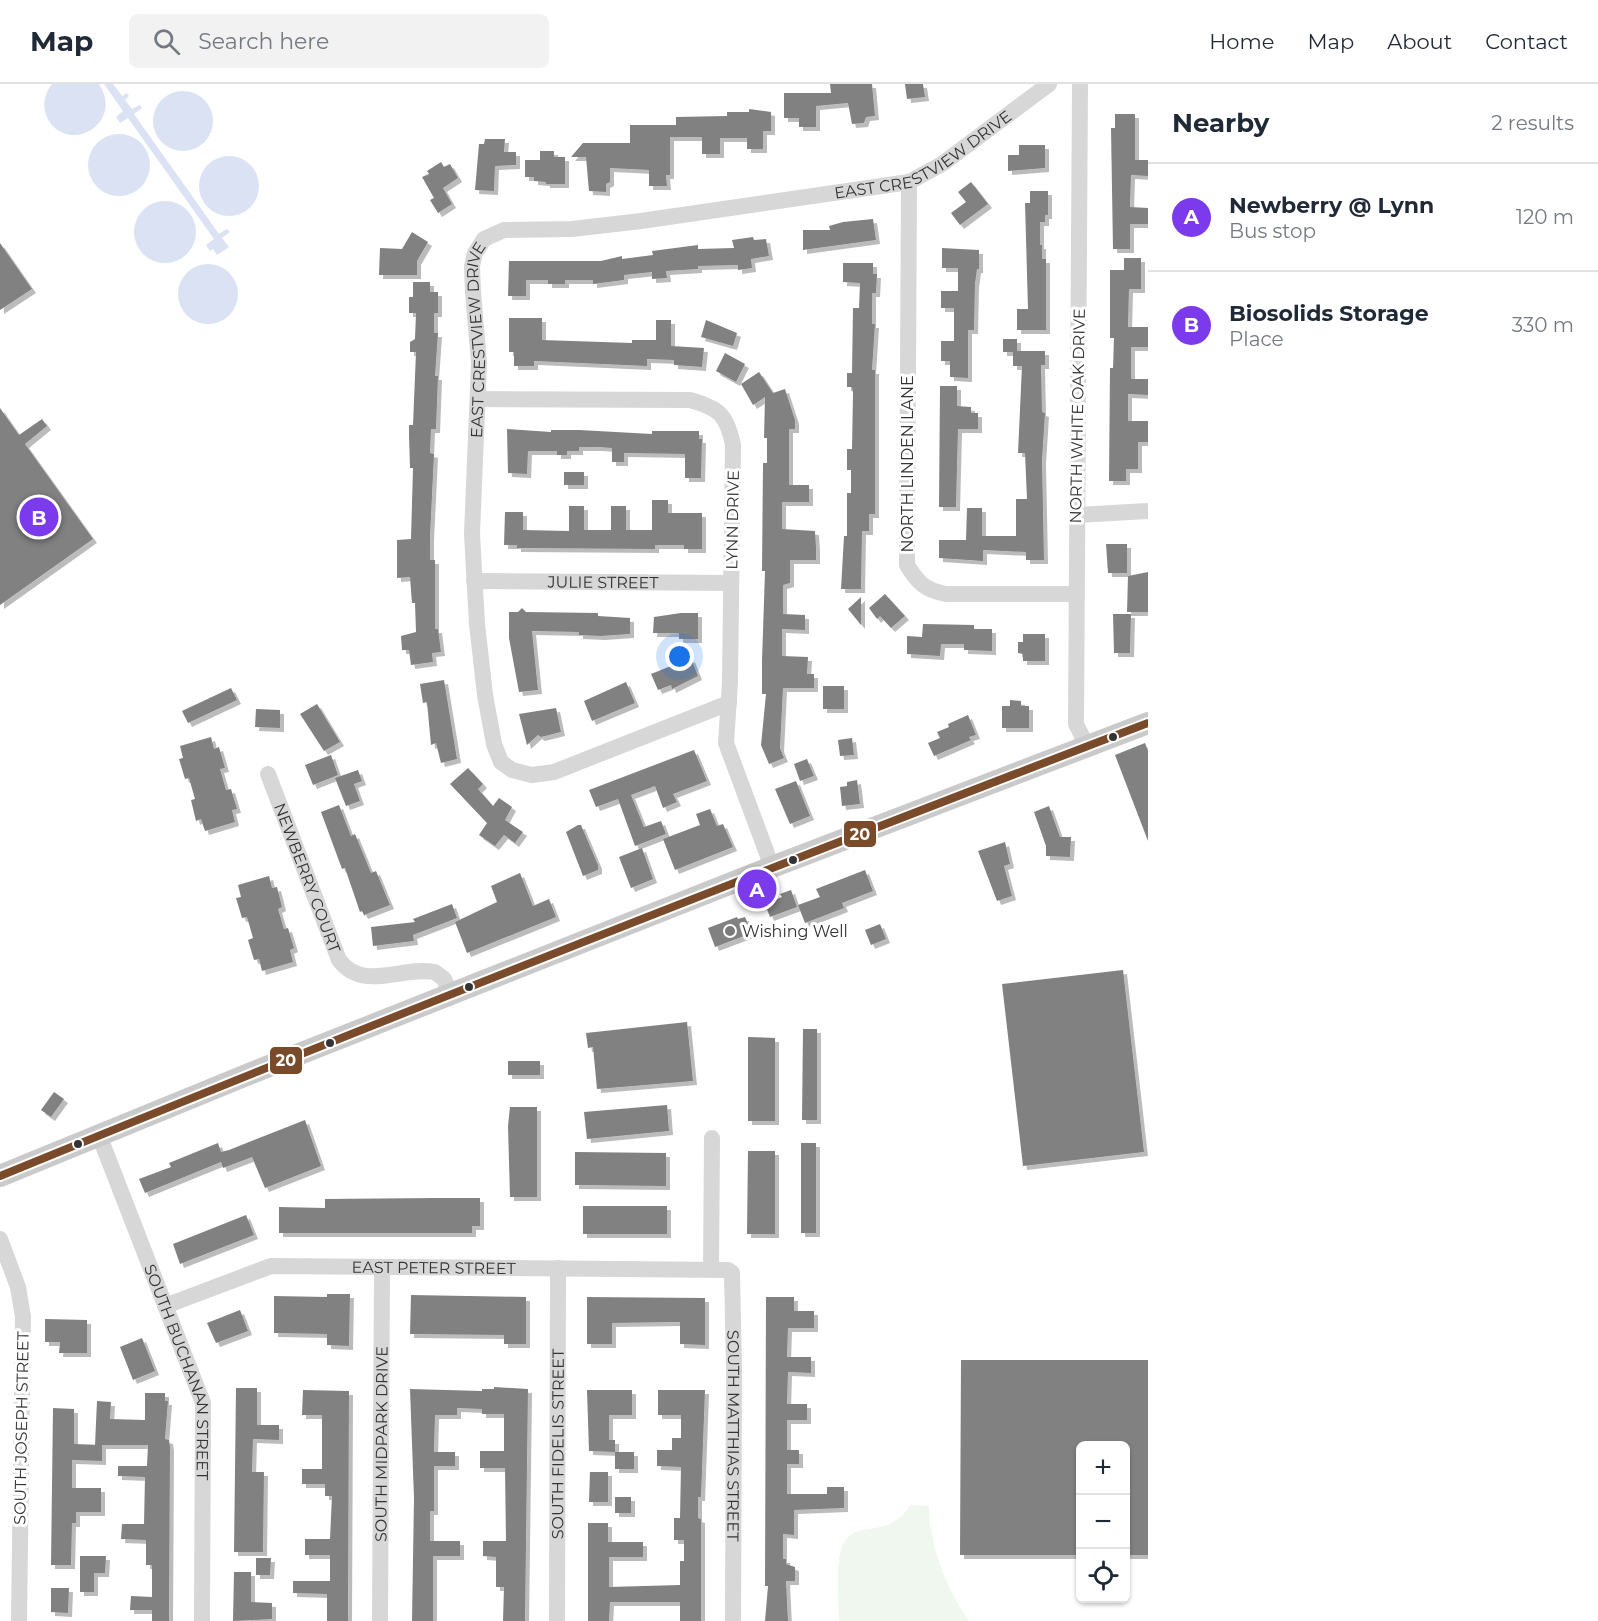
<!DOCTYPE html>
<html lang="en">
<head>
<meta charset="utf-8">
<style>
  body { margin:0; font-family:Montserrat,sans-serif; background:#f2f2f3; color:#1f2937 }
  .controls { position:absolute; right:18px; bottom:18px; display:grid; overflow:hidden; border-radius:9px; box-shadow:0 2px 4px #0004 }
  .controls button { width:54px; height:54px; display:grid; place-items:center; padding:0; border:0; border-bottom:2px solid #e0e1e3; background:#fff; color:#1f2937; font:30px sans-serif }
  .you { position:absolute; left:680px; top:573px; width:21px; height:21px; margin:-15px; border:4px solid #fff; border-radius:50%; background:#1a73e8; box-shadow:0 0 0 9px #1a73e833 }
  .badge { display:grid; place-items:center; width:39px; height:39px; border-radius:50%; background:#7c3aed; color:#fff; font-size:20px; font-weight:700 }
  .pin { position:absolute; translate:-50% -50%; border:3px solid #fff; box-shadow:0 2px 6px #0006 }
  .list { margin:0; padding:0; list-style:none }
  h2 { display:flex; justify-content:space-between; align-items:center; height:78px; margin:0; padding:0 24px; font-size:26px }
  h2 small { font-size:20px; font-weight:400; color:#747a83 }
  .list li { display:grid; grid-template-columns:39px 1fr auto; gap:18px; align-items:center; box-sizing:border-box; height:108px; padding:0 24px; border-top:2px solid #e0e1e3 }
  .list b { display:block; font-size:22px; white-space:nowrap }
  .list p { margin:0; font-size:20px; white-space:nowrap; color:#747a83 }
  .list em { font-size:20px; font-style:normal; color:#747a83 }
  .icon { flex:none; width:33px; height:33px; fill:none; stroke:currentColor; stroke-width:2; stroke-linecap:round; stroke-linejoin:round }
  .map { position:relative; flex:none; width:1148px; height:1537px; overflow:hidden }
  header { display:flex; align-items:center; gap:36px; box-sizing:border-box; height:84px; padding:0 30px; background:#fff; border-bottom:2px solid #e0e1e3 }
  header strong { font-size:28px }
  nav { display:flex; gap:33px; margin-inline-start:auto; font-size:21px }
  .search { width:420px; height:54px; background:#f2f2f3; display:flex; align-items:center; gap:15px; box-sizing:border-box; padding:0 21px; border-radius:9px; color:#747a83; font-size:22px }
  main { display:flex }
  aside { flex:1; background:#fff }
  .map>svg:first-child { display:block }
  .green { fill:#f0f7ee }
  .water { fill:#dbe2f4 }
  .building { fill:#818181; filter:url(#shadow) }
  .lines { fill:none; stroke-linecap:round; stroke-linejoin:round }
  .minor { stroke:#d7d7d7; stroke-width:16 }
  .major { stroke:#cacaca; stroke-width:22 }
  .bus-1-casing { stroke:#fff; stroke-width:12 }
  .bus-1 { stroke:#7a4b2a; stroke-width:8 }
  .bus-dot { fill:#333; stroke:#fff; stroke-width:2 }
  .poi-dot { fill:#7a7a7a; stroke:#fff; stroke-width:2 }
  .labels { text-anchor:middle; stroke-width:6; stroke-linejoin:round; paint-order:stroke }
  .street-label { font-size:16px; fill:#333; stroke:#fff }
  .poi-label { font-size:16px; fill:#333; stroke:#fff; text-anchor:start }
  .line-badge { stroke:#fff; stroke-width:2 }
  .badge-label { font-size:16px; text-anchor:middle; font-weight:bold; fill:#fff }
</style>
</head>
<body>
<header>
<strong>Map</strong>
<div class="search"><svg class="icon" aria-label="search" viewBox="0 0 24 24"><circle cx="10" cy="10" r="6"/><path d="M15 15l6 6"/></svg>Search here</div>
<nav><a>Home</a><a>Map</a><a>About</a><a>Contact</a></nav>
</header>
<main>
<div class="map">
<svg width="1148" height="1537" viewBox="0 0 1148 1537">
  <defs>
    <filter id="shadow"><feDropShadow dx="4" dy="4" stdDeviation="0" flood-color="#0004"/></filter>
  </defs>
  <rect width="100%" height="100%" fill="#fff"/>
  <!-- green -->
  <path class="green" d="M 910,1421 L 929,1422 C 930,1464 945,1502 969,1537 L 839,1537 C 839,1515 835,1488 841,1466 C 850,1431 889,1459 910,1421 Z"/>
  <!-- water -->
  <g class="water">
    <path d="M 52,0 L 99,0 C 126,42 63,73 46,31 C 42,20 45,9 52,0 Z"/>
    <polygon points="104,0 113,0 122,12 127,9 129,12 125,16 132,25 140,21 142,24 134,30 219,150 227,145 230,148 222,154 229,163 217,171 213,165 210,167 206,161 214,155 128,34 120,39 116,33 123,27"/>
    <circle cx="183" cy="37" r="30"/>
    <circle cx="119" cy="81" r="31"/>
    <circle cx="229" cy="102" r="30"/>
    <circle cx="165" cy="148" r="31"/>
    <circle cx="208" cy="210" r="30"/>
  </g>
  <!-- building -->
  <g class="building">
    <polygon points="830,0 872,0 875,32 866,33 864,39 852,40 848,19 816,22 816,43 799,43 799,34 784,34 784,9 831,9"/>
    <polygon points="905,0 923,0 925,13 907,15"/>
    <polygon points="749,25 771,28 771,47 763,47 763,65 747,65 747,54 720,54 720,70 702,70 702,53 670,53 670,91 666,91 667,102 649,102 649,86 610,84 610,98 606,100 606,108 589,107 586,73 571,73 583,59 630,59 630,41 676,41 676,33 727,32 727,28 749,28"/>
    <polygon points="1115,30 1135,30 1135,76 1148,76 1148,92 1131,91 1130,123 1148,124 1148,140 1130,140 1130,165 1113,165 1111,44 1115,44"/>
    <polygon points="485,55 505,55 504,68 516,68 516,81 495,82 494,107 475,106 479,60 484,60"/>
    <polygon points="1019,61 1045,61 1045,84 1008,87 1008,71 1019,71"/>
    <polygon points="540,67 554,67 554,73 565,73 565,100 546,100 546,98 534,97 534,93 525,93 525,76 540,76"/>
    <polygon points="441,78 444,83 450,80 458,94 443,104 452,120 438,129 430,116 434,114 422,93 429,90 427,87"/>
    <polygon points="971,98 988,120 960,141 951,129 966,118 958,108"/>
    <polygon points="1030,107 1048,107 1048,131 1045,131 1045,138 1040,138 1040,161 1042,161 1042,175 1046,175 1046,246 1017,246 1017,225 1028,225 1025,119 1030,119"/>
    <polygon points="873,135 876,156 803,166 803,146 830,146 829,142 843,138"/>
    <polygon points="412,148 428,158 417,177 417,191 379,191 380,164 402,165"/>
    <polygon points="753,153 754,156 766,155 769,172 751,175 752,184 738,186 738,181 698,182 698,185 666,187 667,194 652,195 652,188 624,191 624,196 593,200 593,196 565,196 565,200 548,200 548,196 526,196 526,212 508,212 509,177 601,177 622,172 622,175 653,171 652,167 698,161 698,165 734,164 732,156"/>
    <polygon points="0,159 32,205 0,226"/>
    <polygon points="942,164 979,166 979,185 977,185 975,200 974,246 968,246 968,294 950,293 950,277 941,277 941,257 954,257 954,224 941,224 941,207 958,207 958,184 942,184"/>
    <polygon points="1124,174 1141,174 1141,205 1129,205 1128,243 1148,243 1148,263 1131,263 1131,295 1148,295 1148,311 1128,310 1128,337 1148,337 1148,358 1138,358 1138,385 1126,385 1126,397 1109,397 1110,284 1113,284 1114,254 1110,254 1110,186 1124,186"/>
    <polygon points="843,179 873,179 873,190 877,190 876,209 872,209 872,240 875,240 872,286 875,286 875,430 869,430 869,447 862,447 861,505 841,505 844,452 847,452 847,409 851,409 851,386 847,386 847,365 852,365 853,309 852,303 847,303 847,289 852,289 853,224 859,224 860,199 843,198"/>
    <polygon points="413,198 430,198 430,208 438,208 438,229 434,229 434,249 438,249 435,292 438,292 436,345 431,345 430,369 434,370 430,453 430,476 435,476 435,545 438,545 441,568 432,569 433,578 411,581 409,566 402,566 401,552 416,548 415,519 412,519 410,493 397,494 397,456 411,455 413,384 410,384 409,351 409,341 413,341 416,268 410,268 410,258 415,255 416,229 409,229 409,213 413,213"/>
    <polygon points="509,234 542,234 542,256 632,259 632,256 656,256 656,236 671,236 671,262 704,264 702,283 674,281 674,276 647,275 647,282 534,277 534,282 514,282 514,268 509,268"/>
    <polygon points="706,236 737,249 733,262 701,253"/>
    <polygon points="1003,255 1017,255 1017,267 1045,267 1045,281 1041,281 1042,328 1045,329 1042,376 1044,476 1026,476 1026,468 983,466 983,477 939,474 939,456 966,456 967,424 982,424 982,452 1016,452 1016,415 1027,415 1025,369 1018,369 1022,282 1013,282 1013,268 1003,268"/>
    <polygon points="725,269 745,280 736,298 716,287"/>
    <polygon points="759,288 773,309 785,305 795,336 795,345 789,345 789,401 809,401 809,418 782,418 782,445 815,447 816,463 816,476 790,476 790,499 783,501 783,530 805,531 805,546 782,545 782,572 808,573 807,590 814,590 814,604 783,604 780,664 784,674 769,680 761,661 766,610 762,610 762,577 765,487 762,487 763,379 767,379 767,354 764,354 765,313 753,321 741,300"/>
    <polygon points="940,302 957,302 957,322 971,323 971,329 978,329 978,345 958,345 956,423 939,423"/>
    <polygon points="0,324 19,351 42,335 47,342 25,360 93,455 0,521"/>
    <polygon points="507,345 551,348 551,346 579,346 652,350 652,347 699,347 699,355 702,355 701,394 685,394 685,370 624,369 624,378 612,378 612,364 598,363 579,363 579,367 567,367 567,371 557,371 557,367 528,367 527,390 508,389"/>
    <rect x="564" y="388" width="20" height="13"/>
    <polygon points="652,416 668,416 668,429 702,429 702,465 684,465 684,461 655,461 655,465 517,464 517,461 504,461 505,428 523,428 523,446 569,447 569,422 584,422 584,446 611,446 611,422 626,422 626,446 652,446"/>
    <polygon points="1106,460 1127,460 1127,489 1108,489"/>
    <polygon points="1148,488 1148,528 1127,528 1128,492"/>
    <polygon points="885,510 905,532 891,544 880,532 877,535 869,524"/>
    <polygon points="861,513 861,541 848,525"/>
    <polygon points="522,524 526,528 598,529 598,532 630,534 630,550 601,552 579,551 579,548 532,547 538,606 519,608 509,554 509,528 518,528"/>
    <polygon points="681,529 698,529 698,555 679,555 679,549 653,549 654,533"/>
    <polygon points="1113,530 1131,530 1130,569 1114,569"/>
    <polygon points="923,540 974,541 974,545 992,545 992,567 964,566 964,560 941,560 940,572 907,570 907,552 922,553"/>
    <polygon points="1023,550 1045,550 1045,577 1023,577 1023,570 1018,569 1018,558 1023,558"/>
    <polygon points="691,574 698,592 672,605 671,601 658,606 651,590"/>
    <polygon points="444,596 457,675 441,679 436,659 431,661 427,618 423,619 420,600"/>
    <polygon points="626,598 635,619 592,637 584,617"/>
    <rect x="823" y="602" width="21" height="23"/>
    <polygon points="231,604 237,616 188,639 182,627"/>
    <polygon points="1010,616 1021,617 1021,622 1029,622 1029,644 1002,644 1002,622 1010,622"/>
    <polygon points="317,620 340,658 324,667 300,630"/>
    <polygon points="556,624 561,648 541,653 538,651 527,661 519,630"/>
    <polygon points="256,625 280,626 280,644 255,643"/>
    <polygon points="968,631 976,651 969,653 971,656 934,672 928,659 940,654 937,648 949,643 948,640"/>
    <polygon points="211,653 214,665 219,663 225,684 220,685 226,706 231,705 237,725 232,726 235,738 205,747 201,735 196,737 191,716 195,715 189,694 185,695 179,675 183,674 180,662"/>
    <polygon points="852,654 854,671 840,672 838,656"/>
    <polygon points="1145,659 1148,667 1148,757 1115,671"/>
    <polygon points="694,666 707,697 673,710 677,718 663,724 655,702 631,711 644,743 661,737 666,750 635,762 618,715 596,723 589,706"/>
    <polygon points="331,671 338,691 313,701 305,681"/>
    <polygon points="807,675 814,692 800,697 794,680"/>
    <polygon points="468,684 483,700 478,705 493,722 499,714 512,723 505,736 523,748 515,759 504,751 495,762 479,751 487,739 450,700"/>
    <polygon points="358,686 362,697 354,700 360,717 346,722 335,694"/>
    <polygon points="857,696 860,720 842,722 840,703 847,702 847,698"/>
    <polygon points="796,697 810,732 790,740 775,705"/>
    <polygon points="339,721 351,752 355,750 371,789 376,787 390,821 364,831 362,827 360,828 345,784 342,785 321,728"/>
    <polygon points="1049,722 1060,753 1071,753 1070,773 1046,772 1046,762 1034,728"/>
    <polygon points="710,725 717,742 723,740 733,763 675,786 663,755 700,741 696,730"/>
    <polygon points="578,741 581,741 598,781 598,786 583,792 566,748"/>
    <polygon points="1005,758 1010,780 1004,782 1012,812 997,817 978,767"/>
    <polygon points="642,764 653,795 631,804 619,773"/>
    <polygon points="865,786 873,807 842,819 844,824 805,839 798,821 820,813 816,805"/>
    <polygon points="520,789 533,822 549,815 556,833 467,869 455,838 497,818 491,802"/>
    <polygon points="269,792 272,804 277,803 282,823 278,825 284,845 288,844 294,864 290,866 293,878 262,887 259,875 254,876 248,856 253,854 247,833 242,834 236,814 241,813 238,801"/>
    <polygon points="791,806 797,823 770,833 765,820 782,813 780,810"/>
    <polygon points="452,820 457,834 413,851 414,857 373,862 371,843 415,838 413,835"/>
    <polygon points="737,833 738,835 745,833 752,849 715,863 708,844"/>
    <polygon points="880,840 886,855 871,861 865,846"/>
    <polygon points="1123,886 1144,1068 1023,1082 1002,900"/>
    <polygon points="687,938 693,997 597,1005 593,963 588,964 586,949"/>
    <polygon points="803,945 817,945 817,1036 802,1036"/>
    <polygon points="748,953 775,954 775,1037 748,1037"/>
    <rect x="508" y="977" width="32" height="14"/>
    <polygon points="54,1008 64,1015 51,1033 41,1026"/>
    <polygon points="667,1021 669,1047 587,1055 584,1028"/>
    <polygon points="510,1023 537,1023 537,1113 510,1113 508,1042"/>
    <polygon points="305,1036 321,1082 265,1104 252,1073 223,1084 221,1078 145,1109 139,1095 171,1083 169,1079 218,1059 221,1068 229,1066"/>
    <rect x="801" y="1059" width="15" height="90"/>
    <polygon points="748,1067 775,1067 775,1150 747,1150"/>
    <polygon points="575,1068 666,1069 666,1102 575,1101"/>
    <polygon points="437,1114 480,1114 480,1142 472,1142 472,1149 279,1149 279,1123 325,1124 325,1115"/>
    <rect x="583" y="1122" width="84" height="28"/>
    <polygon points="246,1131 254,1151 180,1180 173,1160"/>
    <polygon points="327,1210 350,1210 349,1262 327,1261 327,1250 274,1249 274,1212 327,1213"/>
    <polygon points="411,1211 526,1213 526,1260 504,1260 504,1251 410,1250"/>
    <polygon points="587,1213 705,1214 705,1261 680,1260 680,1238 612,1239 612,1260 587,1260"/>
    <polygon points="766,1213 794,1213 794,1227 814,1227 814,1244 788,1244 787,1273 811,1273 811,1289 788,1288 787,1320 807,1320 807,1336 787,1336 787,1366 799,1366 799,1380 787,1380 787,1410 827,1410 827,1403 844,1403 844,1424 794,1426 794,1451 783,1450 783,1475 786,1475 786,1480 795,1483 795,1497 786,1497 788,1537 765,1537 768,1502 765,1502"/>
    <polygon points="240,1226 248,1247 216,1259 207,1239"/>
    <polygon points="45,1235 87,1236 87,1269 59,1269 60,1258 45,1258"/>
    <polygon points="142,1254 155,1287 133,1296 120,1263"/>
    <polygon points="961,1276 1148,1276 1148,1471 1125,1471 1125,1362 1080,1362 1080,1471 960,1471"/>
    <polygon points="494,1303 528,1305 525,1537 503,1537 504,1503 496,1503 496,1473 483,1472 483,1457 506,1457 505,1384 480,1384 480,1367 504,1367 504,1330 482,1330 482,1325 457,1324 457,1331 435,1331 434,1368 455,1368 455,1382 434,1382 434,1427 430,1427 430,1457 460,1457 460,1472 433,1472 433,1537 412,1537 414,1414 410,1305 482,1307 482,1305 494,1305"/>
    <polygon points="236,1304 257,1304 257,1341 279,1341 279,1356 253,1355 252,1388 264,1388 263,1468 234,1468"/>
    <polygon points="303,1306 349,1307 348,1537 327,1537 327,1510 293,1509 293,1497 330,1497 330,1471 305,1471 305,1455 330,1455 332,1412 325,1412 325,1400 302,1400 302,1385 322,1385 322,1331 302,1331"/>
    <polygon points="587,1306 632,1306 632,1331 609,1331 609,1356 615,1356 615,1368 589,1367"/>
    <polygon points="658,1306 705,1306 701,1413 698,1413 698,1434 701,1435 701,1537 680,1537 680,1518 610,1518 609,1537 588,1537 588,1439 608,1439 608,1458 643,1458 643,1473 609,1473 609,1503 680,1501 680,1477 684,1477 684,1456 674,1456 674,1434 680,1434 681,1383 657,1382 657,1366 672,1366 672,1354 681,1354 681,1331 658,1331"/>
    <polygon points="145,1309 165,1309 165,1317 168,1317 165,1355 169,1356 170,1363 169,1537 152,1537 152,1526 130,1526 131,1512 152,1513 152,1481 146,1481 146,1456 121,1455 122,1440 144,1440 145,1393 118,1392 118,1382 147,1382 148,1361 95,1361 97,1317 111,1318 110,1335 145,1336"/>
    <polygon points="53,1324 74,1325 74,1360 102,1361 102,1377 72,1376 72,1404 101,1404 101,1428 76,1428 76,1439 72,1439 71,1481 51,1481"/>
    <rect x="615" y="1368" width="19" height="17"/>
    <polygon points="590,1388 608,1388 608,1418 589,1418"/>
    <rect x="615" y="1413" width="16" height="16"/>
    <polygon points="80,1472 106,1472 105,1489 94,1489 94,1508 80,1508"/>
    <polygon points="256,1474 271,1474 270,1491 256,1491"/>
    <polygon points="234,1488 251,1488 251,1518 272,1519 272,1535 233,1537"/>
    <polygon points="51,1504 69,1504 68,1529 51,1528"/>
  </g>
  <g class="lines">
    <!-- minor -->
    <g class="minor">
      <polyline points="1080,0 1076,640 1087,662"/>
      <path d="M 909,98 L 907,481 C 918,499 925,506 946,510 L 1076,510"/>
      <path d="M 478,315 L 690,316 C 719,324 727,331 733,361 L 730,598 L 726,659 L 772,783"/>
      <polyline points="1077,431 1148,427"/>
      <path id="s1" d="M 474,497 L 731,499"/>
      <path id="s2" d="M 729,619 L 554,688 L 532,691 L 512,686 L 501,678 L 494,660 L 485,611 L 477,540 L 472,450 L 479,279 L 473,208 L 472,182 L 475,169 L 484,155 L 504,146 L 572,145 L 641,137 L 909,98 L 942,80 L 1049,0"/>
      <path id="s3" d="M 268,690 L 339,876 C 363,908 402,882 435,888 L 444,895 L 451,911"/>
      <path id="s4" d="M 99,1051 L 203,1319 L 202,1537"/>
      <polyline points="0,1155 18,1203 23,1233 19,1537"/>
      <polyline points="711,1184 712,1054"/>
      <path id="s5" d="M 165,1222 L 271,1182 L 728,1186 L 732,1189 L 734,1284 L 733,1537"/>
      <path id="s6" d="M 380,1537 L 382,1184"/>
      <path id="s7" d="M 557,1537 L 558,1184"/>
    </g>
    <!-- major -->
    <polyline class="major" points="0,1092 259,986 772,783 1148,639"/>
    <!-- bus-1 casing -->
    <g class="bus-1-casing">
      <path id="bus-1" d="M 0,1092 C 381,936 764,786 1148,639"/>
    </g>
    <!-- bus-1 -->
    <use href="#bus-1" class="bus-1"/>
  </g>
  <!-- markers -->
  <g class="bus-dot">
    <circle cx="1113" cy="653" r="5"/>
    <circle cx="793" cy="776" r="5"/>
    <circle cx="469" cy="903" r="5"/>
    <circle cx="330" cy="959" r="5"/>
    <circle cx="78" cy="1060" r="5"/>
  </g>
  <circle class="poi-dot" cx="730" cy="847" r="6"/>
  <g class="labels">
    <!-- street labels -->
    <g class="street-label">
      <text dy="6" stroke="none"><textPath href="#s2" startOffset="1227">EAST CRESTVIEW DRIVE</textPath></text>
      <text dy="6" stroke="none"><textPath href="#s2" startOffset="670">EAST CRESTVIEW DRIVE</textPath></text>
      <text transform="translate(1077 332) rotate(-89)" y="6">NORTH WHITE OAK DRIVE</text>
      <text transform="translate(907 380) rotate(-90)" y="6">NORTH LINDEN LANE</text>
      <text transform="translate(732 436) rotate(-89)" y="6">LYNN DRIVE</text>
      <text dy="6" stroke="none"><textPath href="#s1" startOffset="129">JULIE STREET</textPath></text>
      <text dy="6" stroke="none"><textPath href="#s3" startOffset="111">NEWBERRY COURT</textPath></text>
      <text dy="6" stroke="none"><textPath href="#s5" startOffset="276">EAST PETER STREET</textPath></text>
      <text dy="6" stroke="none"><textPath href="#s4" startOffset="252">SOUTH BUCHANAN STREET</textPath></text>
      <text transform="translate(21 1344) rotate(-89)" y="6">SOUTH JOSEPH STREET</text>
      <text dy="6" stroke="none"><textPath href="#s5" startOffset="738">SOUTH MATTHIAS STREET</textPath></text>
      <text dy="6" stroke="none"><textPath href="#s6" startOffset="177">SOUTH MIDPARK DRIVE</textPath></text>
      <text dy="6" stroke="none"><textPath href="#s7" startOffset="177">SOUTH FIDELIS STREET</textPath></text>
    </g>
    <!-- poi labels -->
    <g class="poi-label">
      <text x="742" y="853">Wishing Well</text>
    </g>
  </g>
  <g class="line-badge">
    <rect x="843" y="736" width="34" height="28" rx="6" fill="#7a4b2a"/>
    <rect x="269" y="962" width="34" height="29" rx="6" fill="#7a4b2a"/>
  </g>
  <g class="badge-label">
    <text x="860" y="756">20</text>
    <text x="286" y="982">20</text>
  </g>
</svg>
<div class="controls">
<button>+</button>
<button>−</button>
<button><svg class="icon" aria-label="locate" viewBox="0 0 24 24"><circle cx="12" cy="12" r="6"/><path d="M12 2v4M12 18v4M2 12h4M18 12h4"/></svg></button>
</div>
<div class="you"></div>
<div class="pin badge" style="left:757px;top:805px">A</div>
<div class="pin badge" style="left:39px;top:433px">B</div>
</div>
<aside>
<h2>Nearby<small>2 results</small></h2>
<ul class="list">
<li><span class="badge">A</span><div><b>Newberry @ Lynn</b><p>Bus stop</p></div><em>120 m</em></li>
<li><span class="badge">B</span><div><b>Biosolids Storage</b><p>Place</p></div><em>330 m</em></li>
</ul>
</aside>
</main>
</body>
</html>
